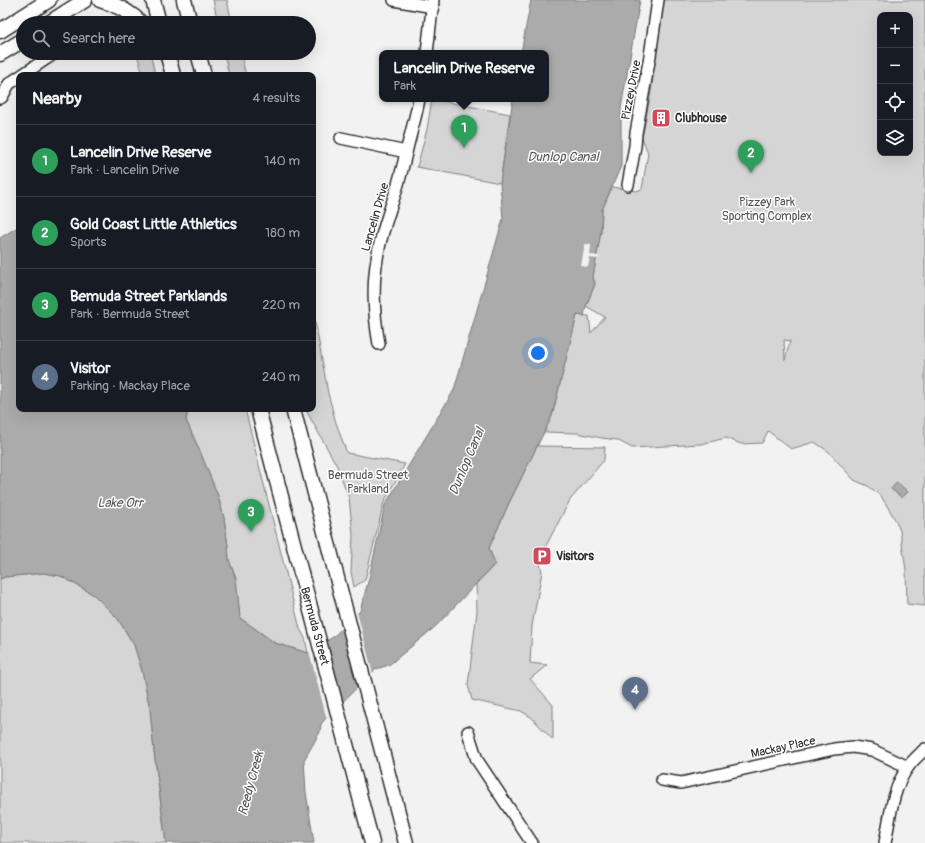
<!DOCTYPE html>
<html lang="en">
<head>
<meta charset="utf-8">
<style>
  body { margin:0; font-family:Pangolin,sans-serif; background:#242831; color:#f1f3f6 }
  .controls { position:absolute; right:12px; top:12px; display:grid; overflow:hidden; border-radius:8px; box-shadow:0 4px 16px #0002 }
  .controls button { width:36px; height:36px; display:grid; place-items:center; padding:0; border:0; border-bottom:1px solid #363941; background:#171b24; color:#f1f3f6; font:20px sans-serif }
  .you { position:absolute; left:538px; top:353px; width:14px; height:14px; margin:-10px; border:3px solid #fff; border-radius:50%; background:#1a73e8; box-shadow:0 0 0 6px #1a73e833 }
  .badge { display:grid; place-items:center; width:26px; height:26px; border-radius:50%; background:#d1495b; color:#fff; font-size:13px; font-weight:700 }
  .pin { position:absolute; translate:-50% -33px; filter:drop-shadow(0 1px 2px #0008) }
  .pin::after { content:''; position:absolute; top:21px; width:14px; height:12px; background:inherit; clip-path:polygon(0 0,100% 0,50% 100%) }
  .popup { position:absolute; left:379px; top:50px; width:170px; height:52px; box-sizing:border-box; display:grid; place-content:center; border-radius:8px; background:#171b24; filter:drop-shadow(0 1px 3px #0005); font-size:13px; white-space:nowrap; color:#9ea1a6 }
  .popup b { font-size:15px; color:#f1f3f6 }
  .popup::after { content:''; position:absolute; left:50%; top:100%; margin-left:-8px; border:8px solid transparent; border-top-color:#171b24 }
  .list { margin:0; padding:0; list-style:none }
  h2 { display:flex; justify-content:space-between; align-items:center; height:52px; margin:0; padding:0 16px; font-size:17px }
  h2 small { font-size:13px; font-weight:400; color:#9ea1a6 }
  .list li { display:grid; grid-template-columns:26px 1fr auto; gap:12px; align-items:center; box-sizing:border-box; height:72px; padding:0 16px; border-top:1px solid #363941 }
  .list b { display:block; font-size:15px; white-space:nowrap }
  .list p { margin:0; font-size:13px; white-space:nowrap; color:#9ea1a6 }
  .list em { font-size:13px; font-style:normal; color:#9ea1a6 }
  .icon { flex:none; width:22px; height:22px; fill:none; stroke:currentColor; stroke-width:2; stroke-linecap:round; stroke-linejoin:round }
  .map { position:relative; flex:none; width:925px; height:843px; overflow:hidden }
  .search { position:absolute; background:#171b24; box-shadow:0 4px 16px #0002; left:16px; top:16px; width:300px; height:44px; display:flex; align-items:center; gap:10px; box-sizing:border-box; padding:0 14px; border-radius:22px; color:#9ea1a6; font-size:15px }
  .panel { position:absolute; background:#171b24; box-shadow:0 4px 16px #0002; left:16px; top:72px; width:300px; height:340px; border-radius:8px }
  .map>svg:first-child { display:block }
  .green { fill:#d5d5d5; stroke:#808080; fill-rule:evenodd }
  .water { fill:#ababab; stroke:#787878 }
  .pier { fill:#f2f2f2 }
  .lines { fill:none; stroke-linecap:round; stroke-linejoin:round }
  .minor-casing { stroke:#2b2b2b; stroke-width:14 }
  .major-casing { stroke:#2b2b2b; stroke-width:17 }
  .minor { stroke:#fff; stroke-width:11 }
  .major { stroke:#fff; stroke-width:14 }
  .labels { text-anchor:middle; stroke-width:3; stroke-linejoin:round; paint-order:stroke }
  .street-label { font-size:12px; fill:#2b2b2b; stroke:#fff }
  .poi-label { font-size:12px; font-weight:bold; fill:#2b2b2b; stroke:#fff; text-anchor:start }
  .park-label { font-size:12px; fill:#565656; stroke:#fff }
  .water-label { font-size:13px; font-style:italic; fill:#585858; stroke:#fff }
</style>
</head>
<body>
<div class="map">
<svg width="925" height="843" viewBox="0 0 925 843">
  <rect width="100%" height="100%" fill="#f2f2f2"/>
  <filter id="ink" filterUnits="userSpaceOnUse"><feTurbulence type="fractalNoise" baseFrequency=".025" numOctaves="2"/><feDisplacementMap in="SourceGraphic" scale="8" xChannelSelector="R" yChannelSelector="G"/><feConvolveMatrix kernelMatrix="1 2 1 2 8 2 1 2 1" color-interpolation-filters="sRGB"/></filter>
  <g filter="url(#ink)">
    <!-- green -->
    <g class="green">
      <polygon points="213,0 227,0 232,23 218,23"/>
      <path d="M 663,0 L 925,0 L 925,606 L 907,604 L 906,570 L 900,531 L 896,521 L 881,496 L 868,486 L 854,480 L 828,451 L 814,442 L 791,449 L 768,431 L 762,443 L 741,444 L 726,438 L 701,444 L 632,448 L 617,440 L 602,438 L 577,433 L 544,432 L 552,416 L 577,315 L 589,316 L 591,333 L 605,317 L 586,306 L 595,284 L 593,277 L 601,231 L 602,210 L 612,187 L 636,191 L 642,189 L 648,153 L 642,138 L 651,92 ZM 880,15 L 910,15 L 910,153 L 880,153 ZM 784,340 L 790,341 L 785,360 Z"/>
      <polygon points="136,53 149,53 151,56 155,75 143,75 138,57"/>
      <polygon points="224,53 240,53 246,75 229,75"/>
      <polygon points="432,99 510,114 500,183 417,167 427,129"/>
      <polygon points="313,310 328,393 336,423 347,453 405,464 384,502 365,580 354,587 351,572 353,535 349,498 337,466 307,412 307,409 313,409"/>
      <polygon points="188,409 245,409 300,629 305,638 308,653 275,643 240,618 236,579 229,560 228,546 224,518 218,496 201,454 186,420"/>
      <polygon points="537,446 605,447 604,460 570,500 539,559 542,572 532,626 530,663 547,665 530,679 553,705 553,740 531,717 521,711 472,700 468,685 477,611 476,584 495,564 489,548 509,503"/>
      <polygon points="43,573 61,576 94,595 118,619 134,645 142,671 150,709 154,751 166,843 0,843 0,579 5,577"/>
    </g>
    <!-- water -->
    <g class="water">
      <polygon points="531,0 640,0 621,108 621,166 602,210 601,231 593,277 595,284 586,306 584,316 577,315 552,416 509,503 489,548 495,564 436,626 389,665 376,669 326,718 321,724 320,732 304,760 306,792 314,843 166,843 154,751 150,709 142,671 134,645 118,619 94,595 61,576 43,573 5,577 0,579 0,238 19,226 19,409 188,409 186,420 201,454 218,496 224,518 228,546 229,560 236,579 240,618 275,643 308,653 333,637 360,611 369,578 385,505 454,390 503,219 500,183 513,99 546,99 546,53 521,53"/>
      <polygon points="897,482 908,492 902,498 891,489"/>
    </g>
    <!-- pier -->
    <g class="pier">
      <polygon points="585,244 591,245 590,255 599,256 598,259 590,258 588,267 581,266"/>
      <polygon points="357,612 373,674 359,688 343,626"/>
      <polygon points="325,640 342,705 327,720 309,651"/>
    </g>
    <g class="lines">
      <!-- minor casing -->
      <g class="minor-casing">
        <g id="minor">
          <polyline points="394,0 433,7"/>
          <polyline points="427,53 433,0"/>
          <polyline points="22,75 55,53"/>
          <polyline points="0,98 2,97 9,84 19,77"/>
          <polyline points="341,138 406,152"/>
          <polyline points="628,185 635,146 636,133 650,56 658,0"/>
          <path d="M 379,344 C 374,316 372,287 377,259 C 380,236 389,213 396,191 C 400,178 403,166 406,153 C 410,135 416,117 419,99"/>
          <polyline points="468,732 477,760 532,843"/>
          <polyline points="662,780 681,783 834,749 853,747 872,750 908,767"/>
          <path d="M 885,843 C 890,818 892,789 908,767 C 912,761 919,755 925,749"/>
        </g>
      </g>
      <!-- major casing -->
      <g class="major-casing">
        <g id="major">
          <path d="M 100,0 C 115,4 130,12 141,23"/>
          <polyline points="153,0 159,23"/>
          <polyline points="184,0 190,23"/>
          <polyline points="49,23 85,0"/>
          <polyline points="0,31 49,0"/>
          <polyline points="167,53 173,75"/>
          <polyline points="198,53 204,75"/>
          <polyline points="0,54 23,40"/>
          <polyline points="258,409 372,843"/>
          <polyline points="293,409 406,843"/>
        </g>
      </g>
      <!-- minor -->
      <use href="#minor" class="minor"/>
      <!-- major -->
      <use href="#major" class="major"/>
    </g>
  </g>
  <!-- icons -->
  <defs>
    <g id="building-square" transform="scale(1)"><rect x="-9" y="-9" width="18" height="18" rx="4" fill="#d1495b" stroke="#fff"/><path d="M-4-6H4V6H1V3H-1V6H-4ZM-2.5-4.3h1.7v1.8h-1.7ZM.8-4.3h1.7v1.8H.8ZM-2.5-1h1.7V.8h-1.7ZM.8-1h1.7V.8H.8Z" fill="#fff"/></g>
    <g id="parking-square" transform="scale(1)"><rect x="-9" y="-9" width="18" height="18" rx="4" fill="#d1495b" stroke="#fff"/><path d="M-3.5-5.5H1a3.5 3.5 0 0 1 0 7H-1V5.5H-3.5ZM-1-3.4V-.6H.8a1.4 1.4 0 0 0 0-2.8Z" fill="#fff"/></g>
  </defs>
  <g fill-rule="evenodd">
    <use href="#building-square" x="661" y="118"/>
    <use href="#parking-square" x="542" y="556"/>
  </g>
  <g class="labels">
    <!-- street labels -->
    <g class="street-label">
      <text transform="translate(631 90) rotate(-79)" y="4">Pizzey Drive</text>
      <text transform="translate(375 217) rotate(-74)" y="4">Lancelin Drive</text>
      <text transform="translate(315 626) rotate(75)" y="4">Bermuda Street</text>
      <text transform="translate(783 747) rotate(-12)" y="4">Mackay Place</text>
    </g>
    <!-- poi labels -->
    <g class="poi-label">
      <text x="675" y="122">Clubhouse</text>
      <text x="556" y="560">Visitors</text>
    </g>
    <!-- park labels -->
    <g class="park-label">
      <text x="767" y="206">Pizzey Park<tspan x="767" dy="14">Sporting Complex</tspan></text>
      <text x="368" y="479">Bermuda Street<tspan x="368" dy="14">Parkland</tspan></text>
    </g>
    <!-- water labels -->
    <g class="water-label">
      <text x="563" y="161">Dunlop Canal</text>
      <text transform="translate(466 461) rotate(-67)" y="5">Dunlop Canal</text>
      <text x="120" y="507">Lake Orr</text>
      <text transform="translate(250 783) rotate(-75)" y="5">Reedy Creek</text>
    </g>
  </g>
</svg>
<div class="controls">
<button>+</button>
<button>−</button>
<button><svg class="icon" aria-label="locate" viewBox="0 0 24 24"><circle cx="12" cy="12" r="6"/><path d="M12 2v4M12 18v4M2 12h4M18 12h4"/></svg></button>
<button><svg class="icon" aria-label="layers" viewBox="0 0 24 24"><path d="M12 4l9 5-9 5-9-5zM3 14l9 5 9-5"/></svg></button>
</div>
<div class="you"></div>
<div class="pin badge" style="left:464px;top:148px;background:#2e9e5b">1</div>
<div class="popup"><b>Lancelin Drive Reserve</b>Park</div>
<div class="pin badge" style="left:751px;top:173px;background:#2e9e5b">2</div>
<div class="pin badge" style="left:251px;top:532px;background:#2e9e5b">3</div>
<div class="pin badge" style="left:635px;top:710px;background:#5c6f8a">4</div>
<div class="search"><svg class="icon" aria-label="search" viewBox="0 0 24 24"><circle cx="10" cy="10" r="6"/><path d="M15 15l6 6"/></svg>Search here</div>
<section class="panel">
<h2>Nearby<small>4 results</small></h2>
<ul class="list">
<li><span class="badge" style="background:#2e9e5b">1</span><div><b>Lancelin Drive Reserve</b><p>Park · Lancelin Drive</p></div><em>140 m</em></li>
<li><span class="badge" style="background:#2e9e5b">2</span><div><b>Gold Coast Little Athletics</b><p>Sports</p></div><em>180 m</em></li>
<li><span class="badge" style="background:#2e9e5b">3</span><div><b>Bemuda Street Parklands</b><p>Park · Bermuda Street</p></div><em>220 m</em></li>
<li><span class="badge" style="background:#5c6f8a">4</span><div><b>Visitor</b><p>Parking · Mackay Place</p></div><em>240 m</em></li>
</ul>
</section>
</div>
</body>
</html>
